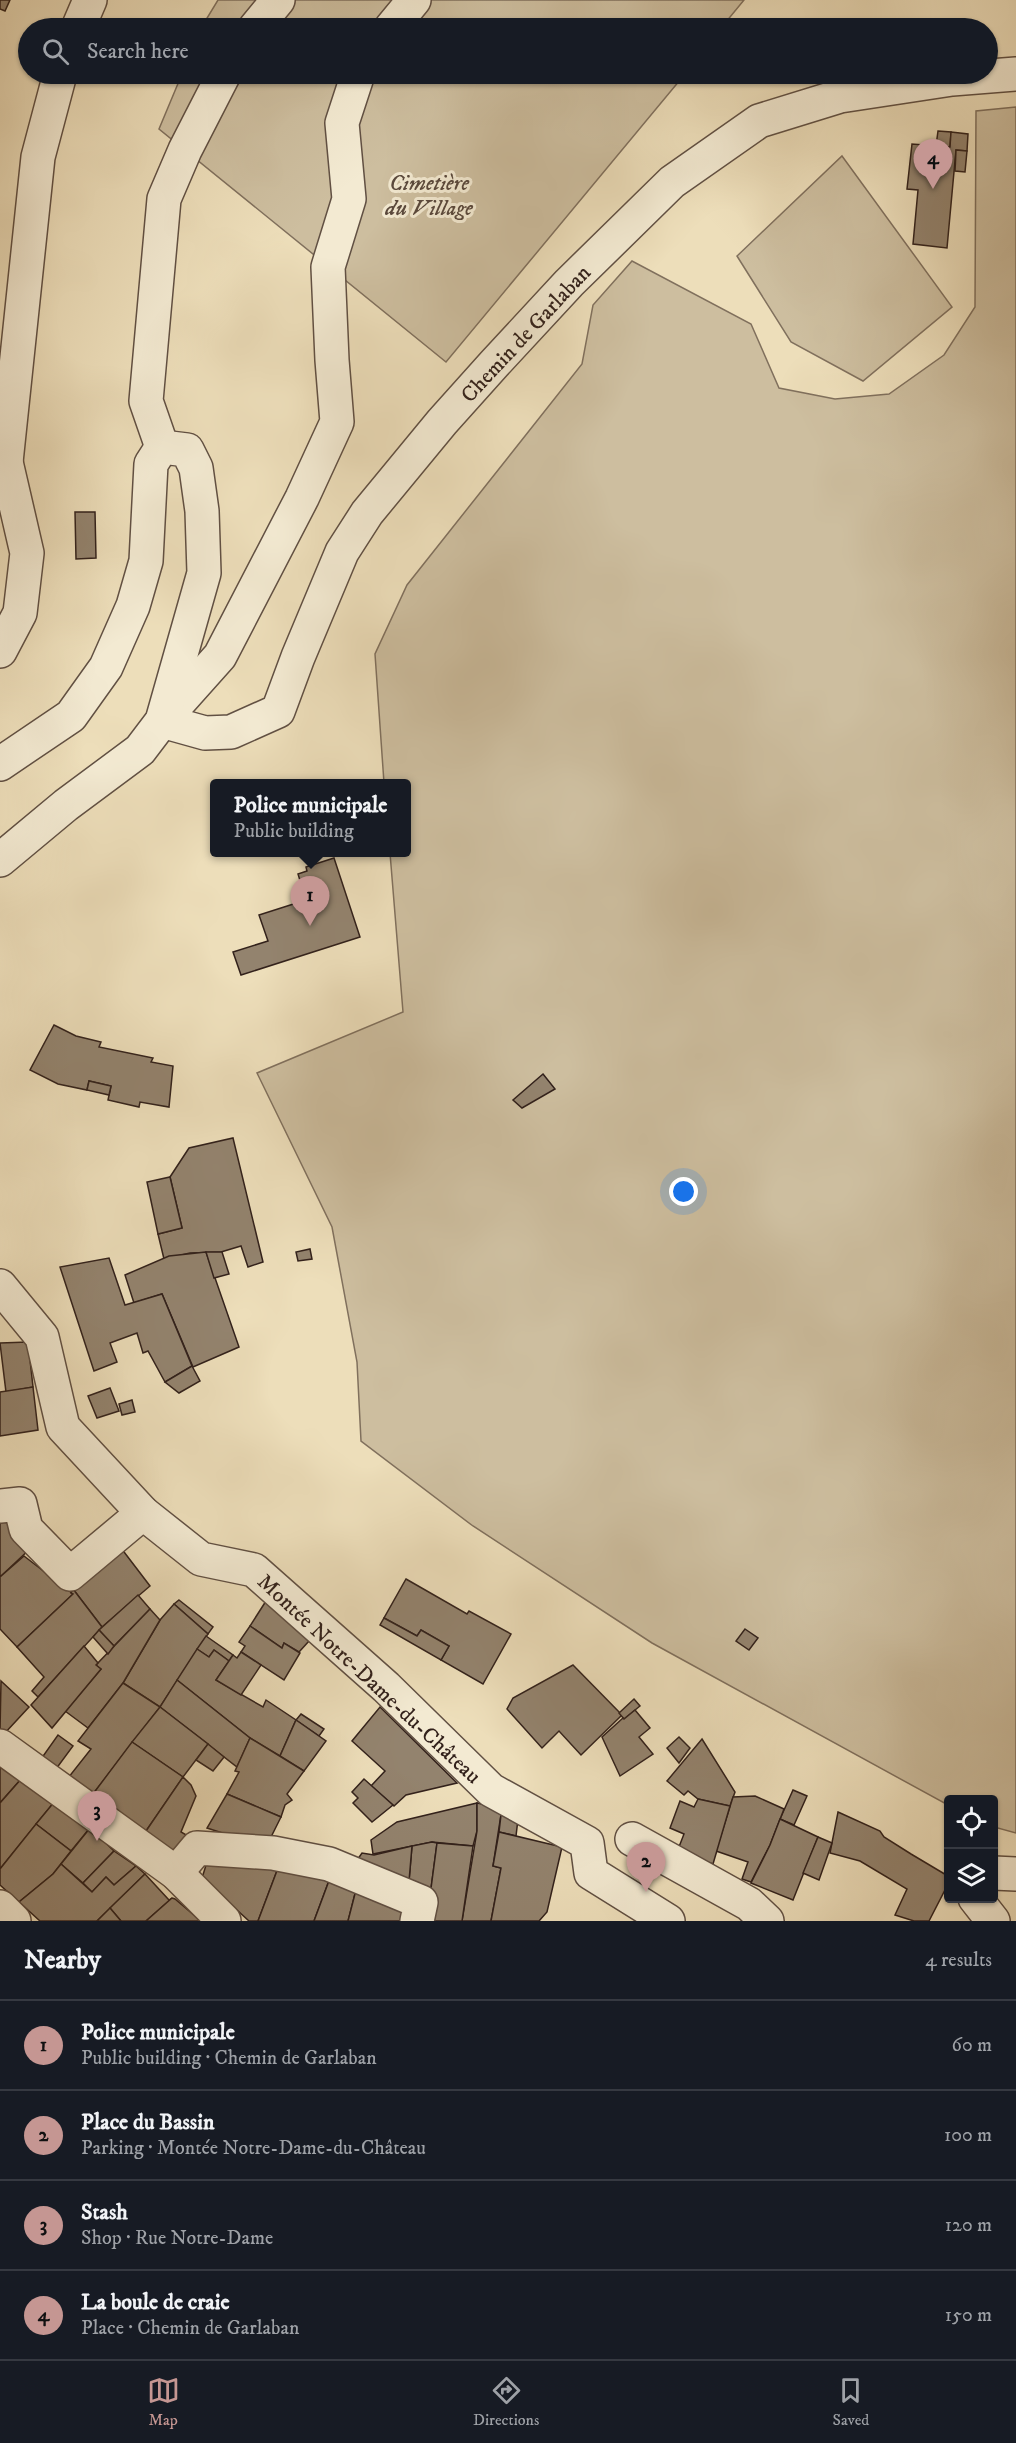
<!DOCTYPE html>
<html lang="en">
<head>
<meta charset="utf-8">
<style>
  body { margin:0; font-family:"IM FELL DW Pica",serif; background:#242831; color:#f1f3f6 }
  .controls { position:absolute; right:18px; bottom:18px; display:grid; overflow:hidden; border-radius:6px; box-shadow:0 2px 4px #0004 }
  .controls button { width:54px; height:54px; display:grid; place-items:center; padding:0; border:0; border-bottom:2px solid #363941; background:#171b24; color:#f1f3f6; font:30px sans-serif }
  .you { position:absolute; left:684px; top:1192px; width:21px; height:21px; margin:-15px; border:4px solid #fff; border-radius:50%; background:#1a73e8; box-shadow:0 0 0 9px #1a73e833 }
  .badge { display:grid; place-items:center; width:39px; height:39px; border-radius:50%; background:#c59692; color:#111; font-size:20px; font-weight:700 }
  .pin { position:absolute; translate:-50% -50px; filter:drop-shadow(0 2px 3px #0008) }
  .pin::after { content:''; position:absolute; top:32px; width:21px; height:18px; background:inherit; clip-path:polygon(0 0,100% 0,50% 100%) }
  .popup { position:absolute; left:210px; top:779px; width:201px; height:78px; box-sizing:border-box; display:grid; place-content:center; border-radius:6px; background:#171b24; filter:drop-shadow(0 2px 4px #0005); font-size:20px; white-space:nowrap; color:#9ea1a6 }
  .popup b { font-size:22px; color:#f1f3f6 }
  .popup::after { content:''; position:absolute; left:50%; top:100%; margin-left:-12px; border:12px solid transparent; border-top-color:#171b24 }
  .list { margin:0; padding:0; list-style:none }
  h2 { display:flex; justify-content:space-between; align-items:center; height:78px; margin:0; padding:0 24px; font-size:26px }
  h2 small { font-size:20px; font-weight:400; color:#9ea1a6 }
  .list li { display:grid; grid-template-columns:39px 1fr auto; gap:18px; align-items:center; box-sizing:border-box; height:90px; padding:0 24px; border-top:2px solid #363941 }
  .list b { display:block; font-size:22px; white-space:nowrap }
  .list p { margin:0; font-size:20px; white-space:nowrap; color:#9ea1a6 }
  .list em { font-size:20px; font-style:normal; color:#9ea1a6 }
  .icon { flex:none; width:33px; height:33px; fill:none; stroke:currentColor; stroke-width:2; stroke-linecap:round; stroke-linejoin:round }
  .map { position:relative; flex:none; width:1016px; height:1921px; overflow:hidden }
  .search { position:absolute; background:#171b24; box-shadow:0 2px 4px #0004; left:18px; right:18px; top:18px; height:66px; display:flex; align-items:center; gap:15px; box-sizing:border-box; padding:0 21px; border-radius:33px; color:#9ea1a6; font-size:22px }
  .sheet { height:438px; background:#171b24 }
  nav { display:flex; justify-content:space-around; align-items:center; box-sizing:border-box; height:84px; border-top:2px solid #363941; background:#171b24; font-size:16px; color:#9ea1a6 }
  nav a { display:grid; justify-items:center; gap:3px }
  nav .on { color:#c59692 }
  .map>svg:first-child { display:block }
  .green { fill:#cdbe9f; stroke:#80705d; stroke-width:1.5 }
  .building { fill:#93836e; stroke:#32211b; stroke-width:1.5 }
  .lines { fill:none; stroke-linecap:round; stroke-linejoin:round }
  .minor-casing { stroke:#615043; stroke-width:36 }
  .minor { stroke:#f3ead2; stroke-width:33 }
  .labels { text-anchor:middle; stroke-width:6; stroke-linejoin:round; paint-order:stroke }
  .park-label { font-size:22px; font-style:italic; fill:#59483c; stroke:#f3ead2 }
  .street-label { font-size:22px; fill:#32211b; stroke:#f3ead2 }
</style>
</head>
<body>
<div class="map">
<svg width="1016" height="1921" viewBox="0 0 1016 1921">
  <rect width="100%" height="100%" fill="#eddeba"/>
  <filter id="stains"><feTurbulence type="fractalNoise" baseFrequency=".00333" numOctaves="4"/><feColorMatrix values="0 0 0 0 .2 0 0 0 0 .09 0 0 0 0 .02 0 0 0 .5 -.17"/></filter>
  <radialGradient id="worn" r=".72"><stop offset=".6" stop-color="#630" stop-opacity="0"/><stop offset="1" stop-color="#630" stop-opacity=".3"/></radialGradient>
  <!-- green -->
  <g class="green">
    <polygon points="218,0 744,0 721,28 201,28"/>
    <polygon points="182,74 685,74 446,362 159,129"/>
    <polygon points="1016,107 1016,1833 994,1827 994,1800 948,1800 948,1805 652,1643 473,1526 361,1441 357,1362 332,1227 257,1073 403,1012 390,853 406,852 406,784 384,783 375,654 407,585 582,364 593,305 632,261 751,324 779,388 835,399 889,394 944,355 975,307 976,111"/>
    <polygon points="842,156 952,307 863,381 791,342 737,256"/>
  </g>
  <!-- building -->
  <g class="building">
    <polygon points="0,0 10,0 5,11 0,9"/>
    <polygon points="938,131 951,132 950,147 936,146"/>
    <polygon points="951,132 968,134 967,151 956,150 947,248 913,244 918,190 907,189 912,144 950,147"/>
    <polygon points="956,150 967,151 965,172 955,171"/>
    <polygon points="75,512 95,512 96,558 76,559"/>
    <polygon points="334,858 360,937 241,975 233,952 268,941 259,915 306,900 298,874 307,871 306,867"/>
    <polygon points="54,1025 76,1036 101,1042 99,1047 153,1058 151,1062 173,1066 169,1107 140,1102 139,1107 108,1100 111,1086 89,1081 87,1090 58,1084 30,1070"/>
    <polygon points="543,1074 555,1089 522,1108 513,1100"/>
    <polygon points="89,1081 111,1086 109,1095 87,1090"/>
    <polygon points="233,1138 263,1262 248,1267 241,1246 221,1252 190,1253 164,1259 158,1234 182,1228 170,1177 189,1148"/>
    <polygon points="170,1177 182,1228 158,1234 147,1182"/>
    <polygon points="310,1249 312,1259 298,1261 296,1252"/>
    <polygon points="206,1252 239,1347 193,1367 162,1294 134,1303 125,1275 169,1256"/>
    <polygon points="206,1252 222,1252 229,1274 214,1278"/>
    <polygon points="109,1258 125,1305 162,1294 192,1366 165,1382 148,1351 143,1353 137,1333 110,1343 117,1362 94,1371 60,1267"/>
    <polygon points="28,1342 33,1387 6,1392 0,1343"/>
    <polygon points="192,1366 200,1381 179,1393 165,1382"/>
    <polygon points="33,1387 38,1430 0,1436 0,1392"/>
    <polygon points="110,1388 119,1411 97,1418 88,1396"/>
    <polygon points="132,1400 135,1412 122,1415 119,1404"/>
    <polygon points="0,1512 33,1546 0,1577"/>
    <polygon points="121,1548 150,1586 102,1627 73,1589"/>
    <polygon points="24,1556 73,1594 17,1647 0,1629 0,1577"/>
    <polygon points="406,1579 467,1614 469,1611 511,1634 483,1684 441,1660 449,1646 421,1630 417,1636 384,1618"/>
    <polygon points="73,1589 102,1627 38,1697 32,1691 44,1677 17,1647 73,1594 71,1593"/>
    <polygon points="138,1595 150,1609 114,1646 99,1630"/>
    <polygon points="179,1600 213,1627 208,1634 174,1604"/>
    <polygon points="266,1601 309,1641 299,1652 284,1643 282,1648 250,1626"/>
    <polygon points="174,1604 208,1634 160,1707 123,1683 160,1620"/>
    <polygon points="150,1609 160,1620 123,1683 88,1728 65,1711 101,1669 96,1665"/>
    <polygon points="384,1618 417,1636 421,1630 449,1646 441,1660 380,1625"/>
    <polygon points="250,1626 282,1648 284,1643 300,1653 284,1680 241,1652 245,1646 239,1642"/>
    <polygon points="745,1629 758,1638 749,1650 736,1641"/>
    <polygon points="99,1630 114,1646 108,1654 93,1637"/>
    <polygon points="206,1636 233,1655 229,1661 214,1650 209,1657 197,1649"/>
    <polygon points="84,1646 98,1663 96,1665 101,1669 52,1728 31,1705"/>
    <polygon points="197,1649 209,1657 214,1650 229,1661 216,1680 263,1707 266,1700 296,1720 280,1756 250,1738 177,1680"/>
    <polygon points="241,1652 261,1665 241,1695 216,1680 233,1655 237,1658"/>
    <polygon points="573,1665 622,1715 581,1755 559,1731 542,1748 507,1709 513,1698"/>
    <polygon points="177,1680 250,1738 237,1767 160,1707"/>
    <polygon points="1,1681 29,1707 4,1734 0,1731"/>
    <polygon points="123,1683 160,1707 93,1794 68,1778 91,1749 78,1741"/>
    <polygon points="634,1699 640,1706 624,1719 619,1713"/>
    <polygon points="160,1707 208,1744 183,1777 132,1742"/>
    <polygon points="380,1707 457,1783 406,1795 394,1806 371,1786 385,1771 352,1741"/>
    <polygon points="635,1710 650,1728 639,1737 653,1754 620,1776 602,1737 623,1718 624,1719"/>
    <polygon points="301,1714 324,1729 319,1736 296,1720"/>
    <polygon points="296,1720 326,1741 304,1771 280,1756"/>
    <polygon points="58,1735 73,1746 56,1769 41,1759"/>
    <polygon points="679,1737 690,1748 679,1763 667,1748"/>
    <polygon points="250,1738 304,1771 287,1794 292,1800 285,1805 281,1817 227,1794 239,1772 235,1771"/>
    <polygon points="702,1739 735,1792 730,1806 698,1799 688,1791 684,1795 667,1781"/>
    <polygon points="132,1742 183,1777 146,1831 93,1794"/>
    <polygon points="208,1744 224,1757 213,1771 196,1760"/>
    <polygon points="0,1762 22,1778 0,1803"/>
    <polygon points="183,1777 191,1785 196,1796 181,1832 188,1836 177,1854 146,1831"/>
    <polygon points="22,1778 55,1801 0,1869 0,1803"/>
    <polygon points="364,1779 393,1805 372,1822 353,1803 358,1798 352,1792"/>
    <polygon points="793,1790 807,1796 794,1825 780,1819"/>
    <polygon points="227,1794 281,1817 266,1847 207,1828"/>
    <polygon points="755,1796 784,1809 770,1845 751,1882 742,1879 748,1862 716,1851 733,1797"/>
    <polygon points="698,1799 730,1806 713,1864 677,1852 684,1834 670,1828 680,1801 694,1807"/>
    <polygon points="55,1801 89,1829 71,1851 36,1824"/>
    <polygon points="477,1803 477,1831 473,1846 432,1842 373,1854 371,1840 397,1822"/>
    <polygon points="477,1803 502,1808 493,1866 501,1868 491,1921 462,1921 477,1831"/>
    <polygon points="838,1812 880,1831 884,1837 911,1854 948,1876 948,1884 929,1921 914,1921 895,1915 907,1889 860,1861 830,1853"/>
    <polygon points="501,1815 518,1819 516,1836 499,1832"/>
    <polygon points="780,1819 818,1837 793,1900 751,1883 770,1845"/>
    <polygon points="36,1824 71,1851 53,1874 19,1902 0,1885 0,1869"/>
    <polygon points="90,1828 114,1851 83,1883 61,1864"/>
    <polygon points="499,1832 562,1847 547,1912 539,1921 491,1921 501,1868 493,1866"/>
    <polygon points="818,1837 832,1843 819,1880 803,1873"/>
    <polygon points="432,1842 437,1843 430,1896 408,1893 412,1846"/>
    <polygon points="437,1843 473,1846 462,1921 425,1921 430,1896"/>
    <polygon points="412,1846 408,1893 350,1870 362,1853 374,1855"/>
    <polygon points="114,1851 136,1866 114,1885 106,1877 92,1892 83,1883"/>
    <polygon points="207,1862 278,1868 258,1921 249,1921 202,1878"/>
    <polygon points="61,1864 92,1892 106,1877 114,1885 136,1866 145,1874 97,1921 40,1921 19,1902 53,1874"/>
    <polygon points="278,1868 330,1878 314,1921 258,1921"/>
    <polygon points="145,1874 169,1900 172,1898 146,1921 121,1921 110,1908"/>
    <polygon points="330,1878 357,1886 348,1921 314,1921"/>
    <polygon points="357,1886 404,1905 401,1917 412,1921 348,1921"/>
    <polygon points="172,1898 175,1899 201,1921 146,1921"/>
    <polygon points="110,1908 121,1921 97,1921"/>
  </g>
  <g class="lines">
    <!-- minor casing -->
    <g class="minor-casing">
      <g id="minor">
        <polyline points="78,28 90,0"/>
        <polyline points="255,28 278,0"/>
        <polyline points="391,28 414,0"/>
        <polyline points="358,74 342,123 349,199 328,267 332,360 337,422 302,498 220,656 162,721 205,733 231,732 278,711 298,657 342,552 367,513 442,422 494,364 569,283 672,182 759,121 840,96 952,79 1016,74"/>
        <polyline points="162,447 146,401 164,199 185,150 224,74"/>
        <polyline points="0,479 6,462 38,157 60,74"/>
        <polyline points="0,651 20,613 27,553 6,462"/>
        <polyline points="0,764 71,716 106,667 133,606 146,561 151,464 162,447 187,450 196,468 202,511 204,573 162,721 140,750 66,805 0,860"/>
        <polyline points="0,1286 42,1337 63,1427 143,1513 201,1559 254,1570 386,1687 491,1790 587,1843 591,1873 668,1921"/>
        <polyline points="0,1506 20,1504 26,1529 70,1574 143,1513"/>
        <polyline points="0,1746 176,1873 224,1921"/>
        <polyline points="632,1839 749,1904 767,1921"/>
        <polyline points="176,1873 197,1848 273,1853 329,1864 421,1902 417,1921"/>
        <polyline points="994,1873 1016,1874"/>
        <polyline points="975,1898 993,1921"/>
        <polyline points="0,1907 14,1921"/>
      </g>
    </g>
    <!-- minor -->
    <use href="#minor" class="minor"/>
  </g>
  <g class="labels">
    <!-- park labels -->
    <g class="park-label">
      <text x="429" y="190">Cimetière<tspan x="429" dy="25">du Village</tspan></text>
    </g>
    <!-- street labels -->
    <g class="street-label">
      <text transform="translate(525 333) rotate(-47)" y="8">Chemin de Garlaban</text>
      <text transform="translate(370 1678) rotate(43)" y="8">Montée Notre-Dame-du-Château</text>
    </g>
  </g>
  <rect width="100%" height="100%" filter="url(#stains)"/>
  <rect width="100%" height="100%" fill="url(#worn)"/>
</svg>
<div class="controls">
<button><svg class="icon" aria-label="locate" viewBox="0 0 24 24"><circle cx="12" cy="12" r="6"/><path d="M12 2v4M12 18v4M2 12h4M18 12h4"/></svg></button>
<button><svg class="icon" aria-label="layers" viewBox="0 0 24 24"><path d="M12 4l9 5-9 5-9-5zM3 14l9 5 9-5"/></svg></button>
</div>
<div class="you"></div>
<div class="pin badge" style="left:310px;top:926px">1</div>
<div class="popup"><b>Police municipale</b>Public building</div>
<div class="pin badge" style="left:646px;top:1892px">2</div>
<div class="pin badge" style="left:97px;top:1841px">3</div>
<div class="pin badge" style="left:933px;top:189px">4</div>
<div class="search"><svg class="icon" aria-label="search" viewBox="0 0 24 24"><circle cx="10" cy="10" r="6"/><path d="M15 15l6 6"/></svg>Search here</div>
</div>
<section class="sheet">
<h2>Nearby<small>4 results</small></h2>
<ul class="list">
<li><span class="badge">1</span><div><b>Police municipale</b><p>Public building · Chemin de Garlaban</p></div><em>60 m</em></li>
<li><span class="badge">2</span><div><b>Place du Bassin</b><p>Parking · Montée Notre-Dame-du-Château</p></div><em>100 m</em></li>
<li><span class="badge">3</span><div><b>Stash</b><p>Shop · Rue Notre-Dame</p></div><em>120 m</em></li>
<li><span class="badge">4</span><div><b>La boule de craie</b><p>Place · Chemin de Garlaban</p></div><em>150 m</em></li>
</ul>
</section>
<nav>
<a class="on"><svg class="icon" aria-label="map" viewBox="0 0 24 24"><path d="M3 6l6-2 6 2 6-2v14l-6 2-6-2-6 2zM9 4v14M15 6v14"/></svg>Map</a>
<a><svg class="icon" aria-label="directions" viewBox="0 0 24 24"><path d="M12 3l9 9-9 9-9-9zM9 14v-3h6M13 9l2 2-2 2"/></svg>Directions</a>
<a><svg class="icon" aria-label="saved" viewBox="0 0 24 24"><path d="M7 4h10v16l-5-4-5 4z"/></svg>Saved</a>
</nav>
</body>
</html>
